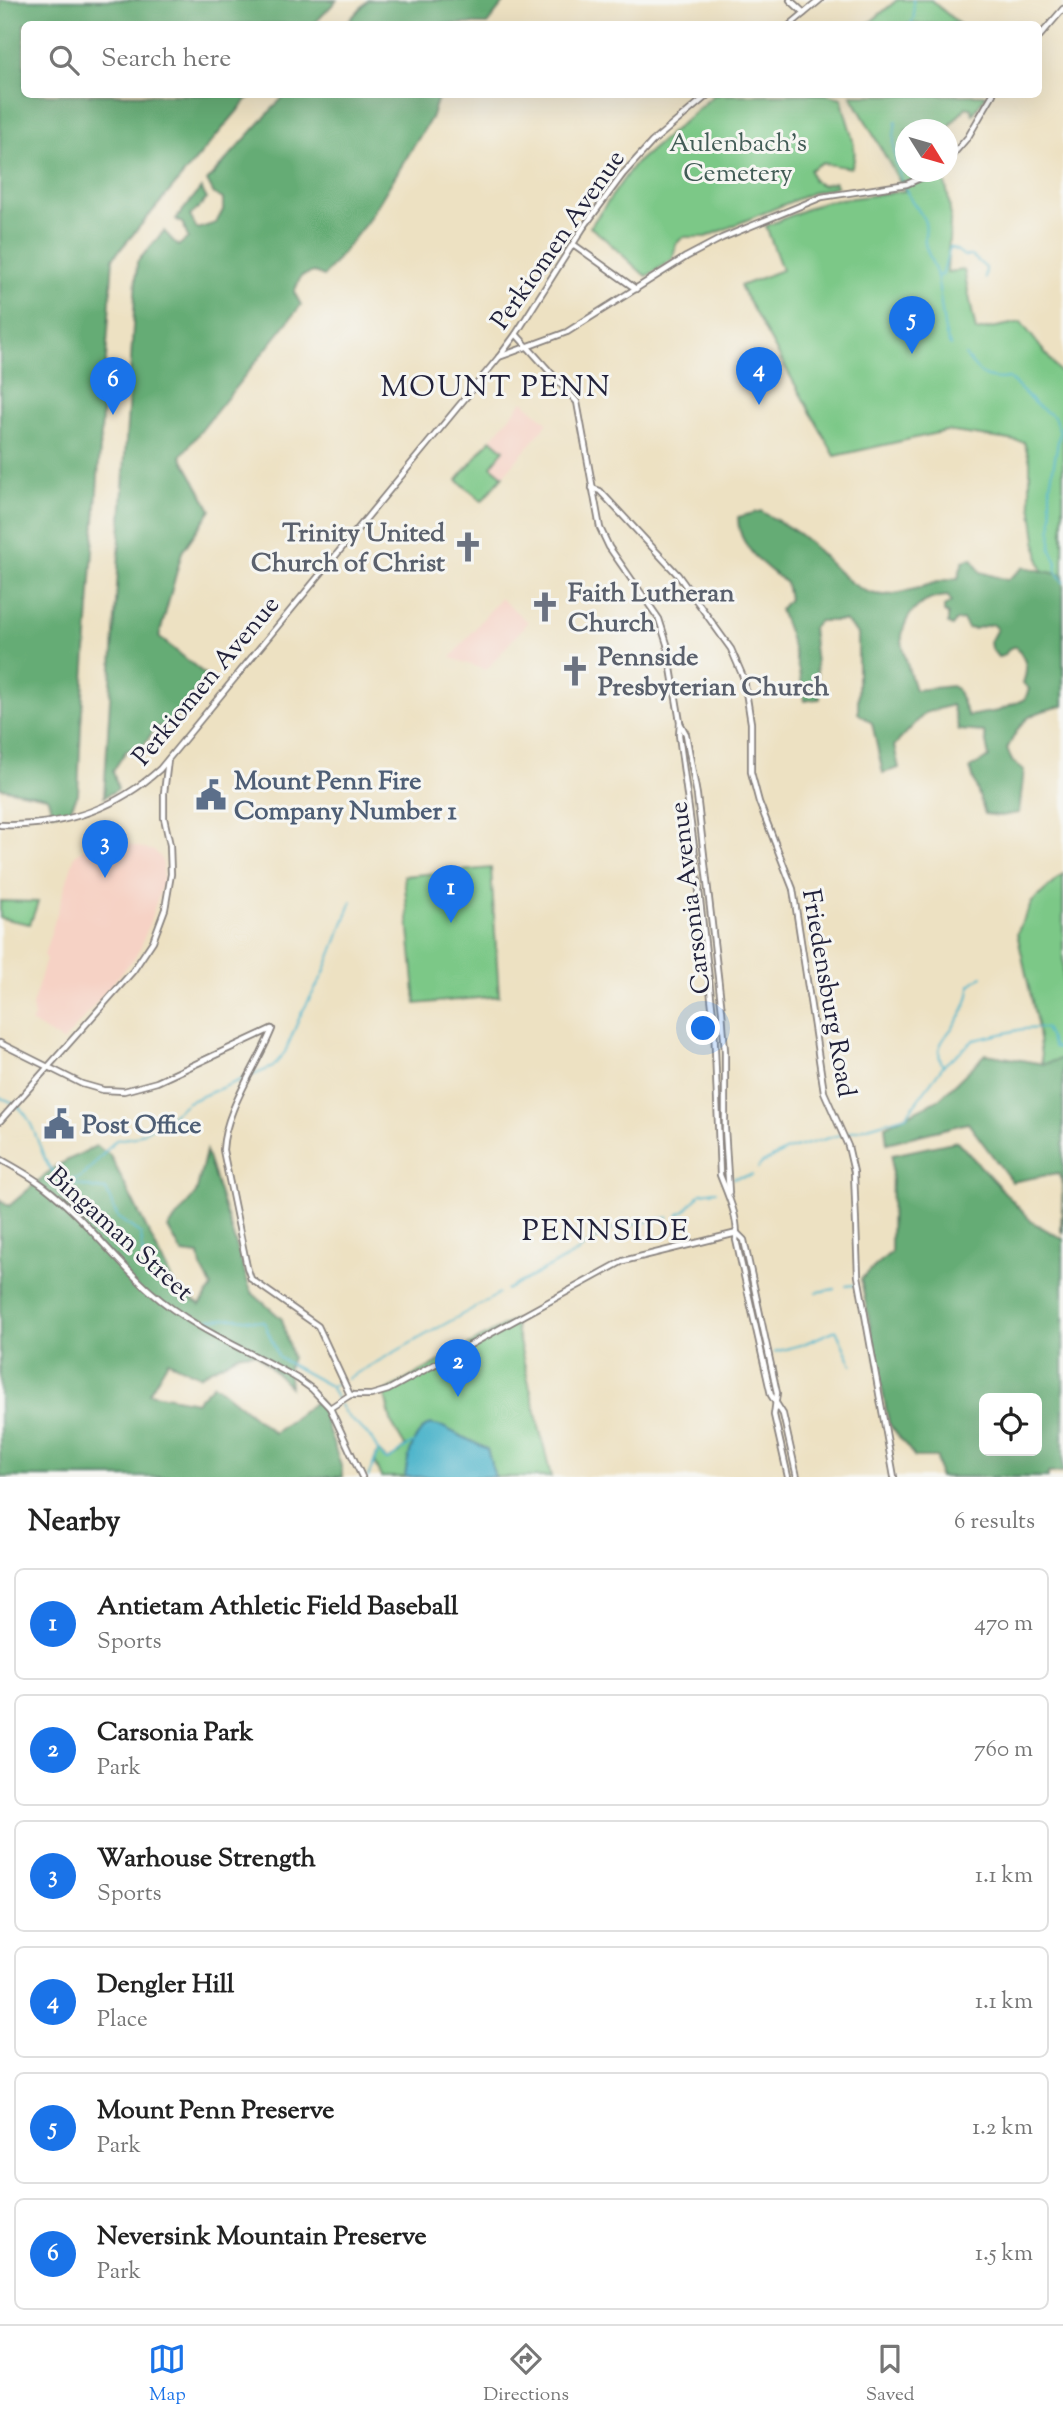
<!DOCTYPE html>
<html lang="en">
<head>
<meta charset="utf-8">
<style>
  body { margin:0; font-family:"Sorts Mill Goudy",serif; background:#f6f6f6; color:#222 }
  .controls { position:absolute; right:21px; bottom:21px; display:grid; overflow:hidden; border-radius:10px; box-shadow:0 7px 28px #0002 }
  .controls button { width:63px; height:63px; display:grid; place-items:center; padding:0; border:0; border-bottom:2px solid #e0e0e0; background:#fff; color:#222; font:35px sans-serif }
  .compass { position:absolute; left:895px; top:119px; width:63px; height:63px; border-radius:50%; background:#fff; box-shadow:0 7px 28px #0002; rotate:127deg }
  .you { position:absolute; left:704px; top:1029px; width:24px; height:24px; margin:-18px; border:5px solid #fff; border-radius:50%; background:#1a73e8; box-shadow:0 0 0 10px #1a73e833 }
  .badge { display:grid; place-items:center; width:46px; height:46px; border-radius:50%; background:#1a73e8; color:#fff; font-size:23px; font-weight:700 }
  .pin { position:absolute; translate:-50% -58px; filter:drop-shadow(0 2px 4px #0008) }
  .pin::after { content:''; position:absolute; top:37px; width:24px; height:21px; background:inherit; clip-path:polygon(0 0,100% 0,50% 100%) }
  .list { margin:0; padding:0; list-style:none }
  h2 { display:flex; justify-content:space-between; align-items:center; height:91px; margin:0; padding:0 28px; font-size:30px }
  h2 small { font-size:23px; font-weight:400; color:#767676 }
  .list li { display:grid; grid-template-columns:46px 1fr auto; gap:21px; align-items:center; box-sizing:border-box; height:112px; margin:0 14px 14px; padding:0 14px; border:2px solid #e0e0e0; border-radius:10px }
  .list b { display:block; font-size:26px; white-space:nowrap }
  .list p { margin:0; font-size:23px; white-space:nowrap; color:#767676 }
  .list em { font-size:23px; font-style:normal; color:#767676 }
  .icon { flex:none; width:38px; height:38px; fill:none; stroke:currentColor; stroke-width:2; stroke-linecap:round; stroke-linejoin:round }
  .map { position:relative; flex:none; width:1063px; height:1477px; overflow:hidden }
  .search { position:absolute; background:#fff; box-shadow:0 7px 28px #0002; left:21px; right:21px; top:21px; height:77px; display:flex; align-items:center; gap:18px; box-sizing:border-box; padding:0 24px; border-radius:10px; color:#767676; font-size:26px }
  .sheet { height:847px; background:#fff }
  nav { display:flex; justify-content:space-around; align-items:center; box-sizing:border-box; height:98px; border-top:2px solid #e0e0e0; background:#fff; font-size:19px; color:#767676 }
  nav a { display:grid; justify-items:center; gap:4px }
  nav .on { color:#1a73e8 }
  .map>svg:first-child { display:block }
  .built { fill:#f6d2c5 }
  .green { fill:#7cc887; stroke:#4f7561; stroke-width:2 }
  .forest { fill:#65ac74; stroke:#446758; stroke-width:2; fill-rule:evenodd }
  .water { fill:#4cb4ca; stroke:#376b82; stroke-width:2 }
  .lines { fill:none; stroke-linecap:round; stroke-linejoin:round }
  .stream { stroke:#4cb4ca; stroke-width:2 }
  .secondary-casing { stroke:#88827e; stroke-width:8 }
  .primary-casing { stroke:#88827e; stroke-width:8 }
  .secondary { stroke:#fff; stroke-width:4.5 }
  .primary { stroke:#fff; stroke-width:4.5 }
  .labels { text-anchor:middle; stroke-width:6; stroke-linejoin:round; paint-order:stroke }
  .park-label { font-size:26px; fill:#425c56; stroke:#f6f6f2 }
  .street-label { font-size:26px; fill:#22223b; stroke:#f6f6f2 }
  .worship-label { font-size:26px; font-weight:bold; fill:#5b616d; stroke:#f6f6f2; text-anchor:start }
  .service-label { font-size:26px; font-weight:bold; fill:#4e5e75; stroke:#f6f6f2; text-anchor:start }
  .quarter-label { font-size:30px; letter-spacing:2px; fill:#22223b; stroke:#f6f6f2 }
</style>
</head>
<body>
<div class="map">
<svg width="1063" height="1477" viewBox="0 0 1063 1477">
  <rect width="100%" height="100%" fill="#f6f6f2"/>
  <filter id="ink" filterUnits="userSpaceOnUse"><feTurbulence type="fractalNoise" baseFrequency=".0143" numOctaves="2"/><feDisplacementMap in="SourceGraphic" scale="14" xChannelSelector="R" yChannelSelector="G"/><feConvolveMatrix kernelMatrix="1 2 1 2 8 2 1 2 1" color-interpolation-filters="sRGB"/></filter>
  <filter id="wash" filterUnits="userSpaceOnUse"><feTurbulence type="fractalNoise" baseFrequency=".00686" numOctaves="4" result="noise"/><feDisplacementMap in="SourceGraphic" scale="28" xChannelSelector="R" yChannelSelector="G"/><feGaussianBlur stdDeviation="1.57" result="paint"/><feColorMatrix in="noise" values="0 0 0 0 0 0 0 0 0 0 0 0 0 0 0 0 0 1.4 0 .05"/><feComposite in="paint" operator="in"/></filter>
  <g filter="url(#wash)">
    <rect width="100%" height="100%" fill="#ede1c2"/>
    <!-- built -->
    <g class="built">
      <polygon points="523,401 548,423 482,501 457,480"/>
      <polygon points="500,598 528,622 486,670 451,658"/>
      <polygon points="101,837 154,851 160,856 163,864 163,883 141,947 135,957 63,1042 31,1022 34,1018 32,1006 46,959 44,955 75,855"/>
    </g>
    <!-- green -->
    <g class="green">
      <polygon points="897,0 931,0 959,24 868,24"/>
      <path d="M 825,94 L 842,98 C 844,119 862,150 851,168 L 821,163 L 810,170 L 813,180 L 821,185 L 835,182 L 837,186 L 814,192 L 706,237 L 683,237 L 676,244 L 673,259 L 647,276 L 643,274 L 603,237 L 590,227 L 633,166 L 714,95 Z"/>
      <path d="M 851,95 L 986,95 L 973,114 L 971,108 L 966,107 L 947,129 L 906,130 L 906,172 L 932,172 L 936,178 L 942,175 C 956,210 948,235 947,272 L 964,270 L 976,331 L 1021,322 L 1063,376 L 1063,626 L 1039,561 L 1030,497 L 1030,461 L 1024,442 L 946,431 L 835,456 L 740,286 L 782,270 L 766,226 L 823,202 L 905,191 Z"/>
      <polygon points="491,439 504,450 491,466 503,476 482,501 457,480"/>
      <polygon points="491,868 499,996 416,1004 404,876"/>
      <polygon points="1063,874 1063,1111 1048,1112 1037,1024 1017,933 1032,902"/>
      <polygon points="0,901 38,902 30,924 0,918"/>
      <polygon points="514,1320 551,1477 381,1477 374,1462 378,1451 387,1460 400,1453 405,1446 392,1424 384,1392"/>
    </g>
    <!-- forest -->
    <g class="forest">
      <polygon points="0,0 337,0 314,24 24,24 24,94 251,95 113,258 81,725 78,794 70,810 53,813 47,797 0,788"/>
      <polygon points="368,0 506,0 487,24 346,24"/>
      <polygon points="285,95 439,95 431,118 367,222 324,276 314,272 301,276 294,292 301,305 181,456 211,510 182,552 159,637 207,676 173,721 167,726 156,727 144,745 126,751 113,771 118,789 104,797 137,262 164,231 178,246 188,238 183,224 176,219 201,188 207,199 190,216 197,229 216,223 223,210 223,199 214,194 207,181"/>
      <path d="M 761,511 C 775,520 790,527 803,537 C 826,555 851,596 885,595 C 910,594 933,580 958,578 L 963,561 L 972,558 L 980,572 L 1007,580 L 1024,567 L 1063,575 L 1063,706 C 1027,714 1024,716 1007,749 L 1012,761 L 1024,770 L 1019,813 L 1001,816 L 985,814 L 970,768 L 989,757 L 984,732 L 959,730 L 952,705 L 925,713 L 894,746 L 899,768 L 883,773 L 872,723 L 858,713 L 858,634 L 845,621 L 819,621 L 812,628 L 820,699 L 804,701 C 800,668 792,640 780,610 L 789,599 L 786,583 C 764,566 737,546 738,517 ZM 948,596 L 951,602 L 944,607 L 944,612 L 948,614 L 948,624 L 952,626 L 956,621 L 963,620 L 968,628 L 974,629 L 992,624 L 997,629 L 990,642 L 991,648 L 998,657 L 1002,656 L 1012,647 L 1016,647 C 1026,659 1029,668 1023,683 L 1029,689 L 1025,699 L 998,711 L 968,716 L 957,689 L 952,686 L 915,690 C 911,677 901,648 902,636 C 905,611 925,597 948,596 Z"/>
      <polygon points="986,1054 1044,1064 1063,1058 1063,1233 1061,1231 1063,1184 1058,1173 1012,1182 968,1123 887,1143 885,1126 938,1100"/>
      <path d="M 957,1141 L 1032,1222 L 1063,1239 L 1063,1472 L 1048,1473 L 1048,1477 L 939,1477 L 937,1457 L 915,1457 L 889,1424 L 861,1279 L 891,1252 L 892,1155 ZM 984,1398 L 1037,1398 L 1037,1451 L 984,1451 Z"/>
      <polygon points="96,1146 110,1155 175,1286 200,1305 212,1287 201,1267 199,1255 182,1253 168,1228 196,1193 206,1151 251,1292 282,1319 292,1358 288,1368 290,1387 256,1353 240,1354 199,1376 168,1361 149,1393 196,1402 214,1384 274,1433 318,1400 342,1469 342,1477 0,1477 0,1200 9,1206 56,1166"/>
    </g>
    <!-- water -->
    <path class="water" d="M 430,1424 L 443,1427 L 487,1449 L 495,1477 L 405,1477 C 407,1459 413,1433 430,1424 Z"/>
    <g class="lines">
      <!-- stream -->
      <g class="stream">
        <polyline points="911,24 914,17 913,0"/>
        <path d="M 896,121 C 891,152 895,166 908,194 C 913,204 921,212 925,222 C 927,229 924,235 925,243 C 927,253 933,263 936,273 C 941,288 942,338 951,346"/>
        <polyline points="937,275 942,276 950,247 958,251 964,256 972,256 986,268 985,278"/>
        <path d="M 965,355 C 979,373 984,382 1009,378 L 1035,404 L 1054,417 L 1060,431 L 1050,485 L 1050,502 L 1052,513 L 1051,549 L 1057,563 L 1056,571 L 1063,582"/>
        <polyline points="944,1065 974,1040 1023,1029 1045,1028 1054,1047 1063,1050"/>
        <polyline points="251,1076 273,1067 285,1052 301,1014 323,975 352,901"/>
        <path d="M 0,1098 C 32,1104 34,1138 47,1163 C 50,1170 56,1174 61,1181 C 77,1183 89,1189 106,1190 L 118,1218 L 141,1234 L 143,1255 L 148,1267"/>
        <path d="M 758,1168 L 761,1164 L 787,1150 L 906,1116 L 943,1066 C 934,1049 942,1040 953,1027 C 962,1015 970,1000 970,985 L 982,976"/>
        <polyline points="57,1175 68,1180 77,1179 84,1175 116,1140 135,1137 168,1118 188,1102 245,1078"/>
        <polyline points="733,1178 752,1175"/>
        <polyline points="677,1215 685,1211 701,1193 716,1191"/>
        <polyline points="623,1227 668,1217"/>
        <polyline points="846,1286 854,1285"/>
        <path d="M 506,1290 L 578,1252 C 586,1242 601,1240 609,1230 L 614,1229"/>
        <polyline points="817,1292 835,1289"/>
        <polyline points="209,1319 237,1318 264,1322 279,1358 330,1386 337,1400"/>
        <polyline points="774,1352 801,1345 836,1330 852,1365"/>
        <polyline points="348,1378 499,1294"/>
        <polyline points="332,1386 339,1383"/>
        <path d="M 340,1405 C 348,1421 360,1425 370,1437 C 376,1445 378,1455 387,1460 C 398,1456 403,1447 413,1443"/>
        <polyline points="368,1477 378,1452"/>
      </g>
    </g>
  </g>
  <g filter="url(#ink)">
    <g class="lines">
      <!-- secondary casing -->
      <g class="secondary-casing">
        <g id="secondary">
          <polyline points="790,0 804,13"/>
          <path d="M 516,334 L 577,402 L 600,528 L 609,547 L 659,619 L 667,644 L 680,722 L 679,735 L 694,847 L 714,1024 L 720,1175 C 727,1193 740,1220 736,1240 L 771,1395 L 783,1414 L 797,1477"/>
          <polyline points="592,488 600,491 678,575 731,649 744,679 751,723 751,772 759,802 793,889 824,1092 848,1146 854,1172 858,1276 894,1477"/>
          <polyline points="680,723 686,734 697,795 722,1011 725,1051 725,1128 729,1193"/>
          <path d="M 272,1029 C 257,1067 225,1109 223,1150 L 247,1267 L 251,1279 L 318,1326 L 350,1395"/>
          <polyline points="0,1043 82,1084 103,1090 124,1091 157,1082 271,1029"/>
          <polyline points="0,1121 133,971 153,941 165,909 171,874 170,845 164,818 164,793 168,760"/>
          <path d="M 0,1159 C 16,1168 31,1176 45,1187 C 85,1218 114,1260 151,1292 C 194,1330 250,1351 298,1379 L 312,1389 L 330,1408 L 362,1477"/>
          <polyline points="738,1234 744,1240 777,1393 774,1415 788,1477"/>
          <polyline points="330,1408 350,1395 371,1395 388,1390 623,1261 737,1233"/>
        </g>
      </g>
      <!-- primary casing -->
      <g class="primary-casing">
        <g id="primary">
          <polyline points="791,24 820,0"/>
          <polyline points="1038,38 1063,9"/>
          <polyline points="948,160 968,137 993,94"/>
          <polyline points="573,244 636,289"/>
          <polyline points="499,357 567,332 686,257 722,238 822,197 907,184 934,172"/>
          <path d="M 0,825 C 61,827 114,811 160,769 L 499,357 L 516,334 L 583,228 L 623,174 L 652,142 L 709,94"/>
        </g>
      </g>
      <!-- secondary -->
      <use href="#secondary" class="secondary"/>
      <!-- primary -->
      <use href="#primary" class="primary"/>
    </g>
  </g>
  <!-- icons -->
  <defs>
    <g id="church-bare" transform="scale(2.415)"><path d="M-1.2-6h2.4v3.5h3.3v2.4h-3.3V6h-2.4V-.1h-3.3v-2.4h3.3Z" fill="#6b7280" stroke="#f6f6f2" stroke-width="2.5" paint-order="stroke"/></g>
    <g id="civic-bare" transform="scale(2.415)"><path d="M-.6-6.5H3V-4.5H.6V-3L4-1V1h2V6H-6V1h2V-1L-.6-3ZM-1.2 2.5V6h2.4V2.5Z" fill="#5c6f8a" stroke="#f6f6f2" stroke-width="2.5" paint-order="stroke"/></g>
  </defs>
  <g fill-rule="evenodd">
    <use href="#church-bare" x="468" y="547"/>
    <use href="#church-bare" x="545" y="607"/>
    <use href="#church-bare" x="575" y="671"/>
    <use href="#civic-bare" x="211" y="795"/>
    <use href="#civic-bare" x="59" y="1124"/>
  </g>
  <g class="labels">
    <!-- park labels -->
    <g class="park-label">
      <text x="738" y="151">Aulenbach's<tspan x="738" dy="30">Cemetery</tspan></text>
    </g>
    <!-- street labels -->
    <g class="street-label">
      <text transform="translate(557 239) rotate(-55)" y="9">Perkiomen Avenue</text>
      <text transform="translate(205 680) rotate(-50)" y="9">Perkiomen Avenue</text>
      <text transform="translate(689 898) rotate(-97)" y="9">Carsonia Avenue</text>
      <text transform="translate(830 993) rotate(80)" y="9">Friedensburg Road</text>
      <text transform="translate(121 1233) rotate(42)" y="9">Bingaman Street</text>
    </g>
    <!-- worship labels -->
    <g class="worship-label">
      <text x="445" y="541" text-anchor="end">Trinity United<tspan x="445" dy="30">Church of Christ</tspan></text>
      <text x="568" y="601">Faith Lutheran<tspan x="568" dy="30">Church</tspan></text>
      <text x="598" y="665">Pennside<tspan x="598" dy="30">Presbyterian Church</tspan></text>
    </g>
    <!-- service labels -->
    <g class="service-label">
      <text x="234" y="789">Mount Penn Fire<tspan x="234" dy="30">Company Number 1</tspan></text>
      <text x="82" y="1133">Post Office</text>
    </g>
    <!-- quarter labels -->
    <g class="quarter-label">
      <text x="496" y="396">MOUNT PENN</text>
      <text x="606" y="1240">PENNSIDE</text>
    </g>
  </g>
</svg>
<div class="controls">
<button><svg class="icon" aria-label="locate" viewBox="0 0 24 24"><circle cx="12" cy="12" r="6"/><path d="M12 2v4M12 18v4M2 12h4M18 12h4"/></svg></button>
</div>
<svg class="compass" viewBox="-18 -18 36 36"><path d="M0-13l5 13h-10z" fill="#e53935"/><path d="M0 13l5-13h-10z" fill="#767676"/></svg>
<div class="you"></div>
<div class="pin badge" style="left:451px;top:923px">1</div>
<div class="pin badge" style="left:458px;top:1397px">2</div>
<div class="pin badge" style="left:105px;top:878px">3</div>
<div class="pin badge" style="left:759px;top:405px">4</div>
<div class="pin badge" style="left:912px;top:354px">5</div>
<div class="pin badge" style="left:113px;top:415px">6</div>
<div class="search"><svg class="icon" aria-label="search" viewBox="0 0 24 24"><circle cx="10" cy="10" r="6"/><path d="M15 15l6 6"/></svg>Search here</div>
</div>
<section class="sheet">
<h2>Nearby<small>6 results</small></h2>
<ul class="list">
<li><span class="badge">1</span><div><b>Antietam Athletic Field Baseball</b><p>Sports</p></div><em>470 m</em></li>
<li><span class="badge">2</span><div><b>Carsonia Park</b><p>Park</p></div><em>760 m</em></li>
<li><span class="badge">3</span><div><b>Warhouse Strength</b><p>Sports</p></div><em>1.1 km</em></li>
<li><span class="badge">4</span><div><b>Dengler Hill</b><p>Place</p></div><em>1.1 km</em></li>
<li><span class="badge">5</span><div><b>Mount Penn Preserve</b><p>Park</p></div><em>1.2 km</em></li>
<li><span class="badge">6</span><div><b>Neversink Mountain Preserve</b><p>Park</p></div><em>1.5 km</em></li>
</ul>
</section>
<nav>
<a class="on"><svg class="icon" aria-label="map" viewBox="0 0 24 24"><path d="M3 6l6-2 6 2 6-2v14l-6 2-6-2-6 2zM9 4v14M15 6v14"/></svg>Map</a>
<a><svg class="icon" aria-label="directions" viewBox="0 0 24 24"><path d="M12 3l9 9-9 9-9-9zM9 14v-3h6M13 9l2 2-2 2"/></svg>Directions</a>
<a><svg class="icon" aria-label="saved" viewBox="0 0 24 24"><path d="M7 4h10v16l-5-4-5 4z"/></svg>Saved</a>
</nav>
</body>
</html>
